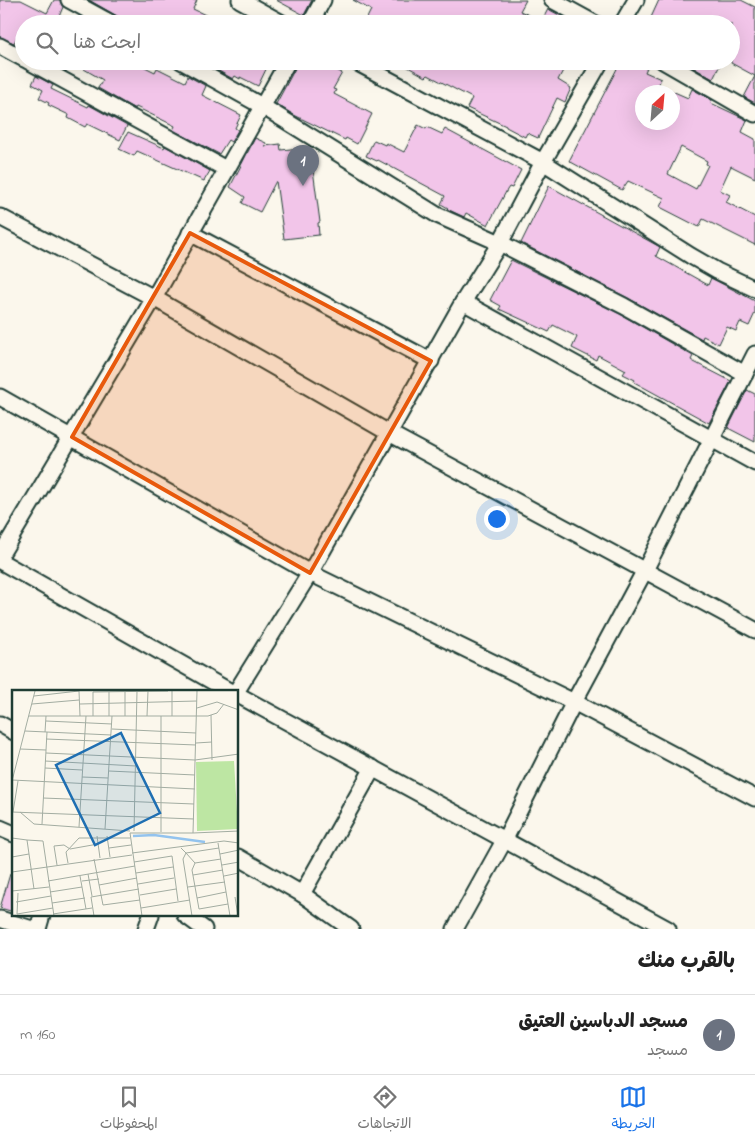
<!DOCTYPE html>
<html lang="ar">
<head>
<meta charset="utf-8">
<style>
  body { margin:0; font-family:"Indie Flower","Playpen Sans Arabic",sans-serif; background:#f2f2f2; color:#222; direction:rtl }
  .compass { position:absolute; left:635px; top:85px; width:45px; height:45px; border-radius:50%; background:#fff; box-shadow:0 5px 20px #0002; rotate:26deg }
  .you { position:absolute; left:496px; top:518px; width:18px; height:18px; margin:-12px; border:4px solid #fff; border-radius:50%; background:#1a73e8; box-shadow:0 0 0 8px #1a73e833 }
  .badge { display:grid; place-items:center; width:32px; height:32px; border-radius:50%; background:#1a73e8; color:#fff; font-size:16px; font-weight:700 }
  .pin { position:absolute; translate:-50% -41px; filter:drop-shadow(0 1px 2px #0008) }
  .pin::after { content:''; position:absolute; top:26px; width:18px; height:15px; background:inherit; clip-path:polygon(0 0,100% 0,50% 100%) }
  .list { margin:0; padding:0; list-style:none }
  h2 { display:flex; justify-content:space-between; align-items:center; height:65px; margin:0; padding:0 20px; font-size:21px }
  h2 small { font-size:16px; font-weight:400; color:#767676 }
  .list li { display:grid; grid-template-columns:32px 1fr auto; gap:15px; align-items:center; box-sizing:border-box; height:80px; padding:0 20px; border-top:1px solid #e0e0e0 }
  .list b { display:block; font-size:19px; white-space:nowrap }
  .list p { margin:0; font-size:16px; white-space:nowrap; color:#767676 }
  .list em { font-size:16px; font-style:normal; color:#767676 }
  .icon { flex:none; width:28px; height:28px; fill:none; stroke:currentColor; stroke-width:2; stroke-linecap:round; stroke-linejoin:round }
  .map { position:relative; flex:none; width:755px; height:929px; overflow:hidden; direction:ltr }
  .search { position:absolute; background:#fff; box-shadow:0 5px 20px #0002; left:15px; right:15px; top:15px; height:55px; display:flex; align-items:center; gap:12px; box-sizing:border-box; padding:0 18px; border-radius:28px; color:#767676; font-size:19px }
  .sheet { height:145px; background:#fff }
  nav { display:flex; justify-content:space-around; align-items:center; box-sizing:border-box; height:70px; border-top:1px solid #e0e0e0; background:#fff; font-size:14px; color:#767676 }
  nav a { display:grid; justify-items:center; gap:2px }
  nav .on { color:#1a73e8 }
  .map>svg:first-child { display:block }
  .building { fill:#f2c5e9; stroke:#1f3d34; fill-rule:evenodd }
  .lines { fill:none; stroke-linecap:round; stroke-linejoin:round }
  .street-casing { stroke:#1f3d34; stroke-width:19 }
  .street { stroke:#fbf7ec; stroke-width:15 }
  .marked { fill:#e8590c; fill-opacity:0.2; stroke:#e8590c; stroke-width:4; stroke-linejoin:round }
  .inset-river { fill:none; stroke:#93c3ee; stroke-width:2.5 }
  .inset-road { fill:none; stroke:#a3ada2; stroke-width:1 }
  .view { fill:#1f6fb2; fill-opacity:0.15; stroke:#1f6fb2; stroke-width:2.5 }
  .inset-edge { fill:none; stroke:#1f3d34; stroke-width:2.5 }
</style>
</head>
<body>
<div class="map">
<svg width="755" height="929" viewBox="0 0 755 929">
  <rect width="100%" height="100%" fill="#fbf7ec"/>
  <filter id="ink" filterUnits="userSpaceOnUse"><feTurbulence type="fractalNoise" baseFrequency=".02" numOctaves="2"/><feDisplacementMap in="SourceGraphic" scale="10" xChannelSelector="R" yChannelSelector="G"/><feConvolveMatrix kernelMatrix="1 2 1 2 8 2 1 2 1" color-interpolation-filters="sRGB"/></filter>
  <g filter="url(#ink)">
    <!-- building -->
    <g class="building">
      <polygon points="0,0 21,0 47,13 54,0 60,0 63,7 58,19 67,24 24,24 24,38 18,35 14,43 0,37"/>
      <polygon points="89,0 197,0 193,9 224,24 126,24 117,16"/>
      <polygon points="276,0 312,0 304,15"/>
      <polygon points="353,0 526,0 520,11 542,21 548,9 576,24 364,24 371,10"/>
      <polygon points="659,0 741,0 755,7 755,103 744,97 755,76 731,63 731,24 716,24 707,19 704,24 648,24"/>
      <polygon points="70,61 133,61 155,72 157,68 185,82 188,76 206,86 202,95 241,115 235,128 238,130 231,142 228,140 219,154 173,130 175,126 136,107 135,109 98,88 103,80"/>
      <polygon points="201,61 270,61 258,86 240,77 240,79 235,76 233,79"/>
      <polygon points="299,61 319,61 342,73 333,89 336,90 334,94 372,114 357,144 346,138 345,140 294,115 276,104"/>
      <polygon points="397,61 568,61 558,80 571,88 565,102 557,98 538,138 527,133 525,137 506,127 506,126 467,108 472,98 428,75 426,77"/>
      <path d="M 621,61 L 650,61 L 645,72 L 661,79 L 655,92 L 642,92 L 642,122 L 672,122 L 672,91 L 688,98 L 692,89 L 712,100 L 711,103 L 747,120 L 742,132 L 755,139 L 755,178 L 731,166 L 720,190 L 730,195 L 726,202 L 755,217 L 755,245 L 703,219 L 699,227 L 660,207 L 664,198 L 628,181 L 622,190 L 569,161 ZM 681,147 L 707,161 L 706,164 L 708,165 L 696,189 L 668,174 Z"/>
      <polygon points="682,61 722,61 713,79"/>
      <polygon points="36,76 53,85 51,89 88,107 89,105 127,126 120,140 87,124 85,127 68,118 69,115 48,105 49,103 39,98 43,90 32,84"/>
      <polygon points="418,125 426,129 427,127 442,134 445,129 521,170 512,188 509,187 507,190 488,225 466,213 464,217 447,209 448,208 441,204 445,196 378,160 377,161 366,156 374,140 385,145 386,143 404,152"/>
      <polygon points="128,132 164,148 165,146 210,171 204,181 137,151 134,156 119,149"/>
      <polygon points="255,138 266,143 265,146 280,144 281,150 310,147 320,222 318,223 319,235 284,239 276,181 260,212 242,203 245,197 230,187"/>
      <polygon points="549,186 660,247 656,256 708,285 711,278 755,301 755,313 749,326 740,322 736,331 727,327 719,344 703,336 702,339 628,298 521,243"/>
      <polygon points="511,260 620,314 693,356 691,360 694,362 731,381 709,423 634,382 635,380 623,374 626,370 598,355 596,360 572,348 577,337 553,325 549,332 499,309 501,306 490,300"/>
      <polygon points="747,390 755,394 755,442 728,428"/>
      <polygon points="10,874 14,875 14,912 0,908"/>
    </g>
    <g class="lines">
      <!-- street casing -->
      <g class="street-casing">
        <g id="street">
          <polyline points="69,0 113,24"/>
          <polyline points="240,0 284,24"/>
          <polyline points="552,0 596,24"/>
          <polyline points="310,24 323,0"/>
          <polyline points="622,24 636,0"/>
          <polyline points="0,46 24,59"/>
          <polyline points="28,61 226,169"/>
          <polyline points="181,61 262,106 437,215 500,243 624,306 745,374"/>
          <polyline points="354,61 543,162 691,256 717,271 755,289"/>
          <polyline points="663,61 755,114"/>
          <polyline points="0,217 154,298 389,433 755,630"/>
          <polyline points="190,233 431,361"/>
          <polyline points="463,302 755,463"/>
          <polyline points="0,397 310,573 574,702 755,798"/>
          <polyline points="0,556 154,298 288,61"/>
          <polyline points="0,561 231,692"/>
          <polyline points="236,692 310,573 463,302 500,243 543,162 601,61"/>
          <polyline points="238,695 668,929"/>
          <polyline points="0,724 14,732"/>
          <polyline points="0,828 14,834"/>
          <polyline points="238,857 302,894 351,929"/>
          <polyline points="302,894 373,768"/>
          <polyline points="185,915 204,929"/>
          <polyline points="0,919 32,929"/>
          <polyline points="38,929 42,915"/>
          <polyline points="146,929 151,915"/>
          <polyline points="455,929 505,839 574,702 645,570 755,354"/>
        </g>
      </g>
      <!-- street -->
      <use href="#street" class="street"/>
    </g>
  </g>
  <!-- marked area -->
  <path class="marked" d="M 190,233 L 431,361 L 310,573 L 72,437 Z"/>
  <!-- overview -->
  <g transform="translate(12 690)">
    <rect width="226" height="226" fill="#fbf7ec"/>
    <path d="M 222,71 L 226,139 L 185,141 L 184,72 Z" fill="#bde6a3"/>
    <path class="inset-river" d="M 121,146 L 142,145 L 193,152"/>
    <path class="inset-road" d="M 67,1 L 68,26M 81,2 L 156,1M 22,6 L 67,1M 20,14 L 67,10M 68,14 L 185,11M 185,18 L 205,12 L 227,20M 199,25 L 200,70M 17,26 L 196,26 L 205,23 L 212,14M 81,26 L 81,2M 97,26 L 97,2M 113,26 L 113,2M 135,26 L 136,1M 160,26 L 160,1M 34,31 L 100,34M 100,39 L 184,43M 13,41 L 99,45M 33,42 L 34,26M 34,49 L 184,55M 184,53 L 200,52M 8,59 L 34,60M 34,63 L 183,70 L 227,64M 33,71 L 124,76M 33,78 L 70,80M 97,81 L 183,85M 70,87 L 96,88M 0,90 L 183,99M 0,91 L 23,1M 31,108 L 182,114M 0,122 L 182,129M 1,122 L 6,91M 8,122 L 22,134 L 118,141M 30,134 L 35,42M 67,137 L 74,26M 93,139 L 100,26M 122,141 L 125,1M 149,142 L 149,26M 181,143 L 227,141M 85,146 L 88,168M 95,146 L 98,167M 0,148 L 15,150 L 22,199M 15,150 L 31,151 L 42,226M 206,153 L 218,226M 97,158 L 119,155M 169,158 L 174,163 L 171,169 L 180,226M 120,163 L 212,151 L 227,153M 174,163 L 183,173 L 209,169M 174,163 L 207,158M 208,164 L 227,160M 0,167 L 17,164M 82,169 L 91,215 L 128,210M 122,172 L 160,166 L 166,211M 56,173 L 54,162 L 67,148 L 118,148M 183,173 L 180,180 L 187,219 L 216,214M 45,175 L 42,156 L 52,155 L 58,159 L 86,154M 210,175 L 227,172M 0,182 L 120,165M 124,183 L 161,177M 76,184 L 80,206M 181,185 L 211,180M 212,186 L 227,183M 36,191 L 123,176M 70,191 L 87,189M 126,194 L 162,188M 87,195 L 125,188M 70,197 L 74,219M 176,197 L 213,192M 0,201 L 37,197M 38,202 L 70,197 L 68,186M 128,205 L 164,199M 223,207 L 226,226M 185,208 L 214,202M 4,212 L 39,206M 40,213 L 73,208M 129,218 L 178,210M 5,224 L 41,218M 5,224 L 6,203M 41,224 L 80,218M 82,226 L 79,207 L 127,199M 130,226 L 118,143 L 181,143 L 185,1"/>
    <path class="view" d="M 109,43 L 148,123 L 83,155 L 44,75 Z"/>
    <rect width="226" height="226" class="inset-edge"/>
  </g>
</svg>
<svg class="compass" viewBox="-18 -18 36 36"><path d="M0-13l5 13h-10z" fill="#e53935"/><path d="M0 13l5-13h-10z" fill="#767676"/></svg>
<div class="you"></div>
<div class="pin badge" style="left:303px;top:186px;background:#6b7280">1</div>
<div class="search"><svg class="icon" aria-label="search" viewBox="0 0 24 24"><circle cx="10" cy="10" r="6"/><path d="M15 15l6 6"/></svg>ابحث هنا</div>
</div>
<section class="sheet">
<h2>بالقرب منك<small></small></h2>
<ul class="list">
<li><span class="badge" style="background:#6b7280">1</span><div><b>مسجد الدباسين العتيق</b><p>مسجد</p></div><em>160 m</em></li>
</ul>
</section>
<nav>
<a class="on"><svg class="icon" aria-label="map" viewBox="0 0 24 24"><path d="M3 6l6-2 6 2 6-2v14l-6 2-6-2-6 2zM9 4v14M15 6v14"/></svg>الخريطة</a>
<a><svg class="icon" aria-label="directions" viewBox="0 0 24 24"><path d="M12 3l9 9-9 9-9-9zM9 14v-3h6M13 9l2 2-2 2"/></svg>الاتجاهات</a>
<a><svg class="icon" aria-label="saved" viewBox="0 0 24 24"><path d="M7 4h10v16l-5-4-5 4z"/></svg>المحفوظات</a>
</nav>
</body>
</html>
